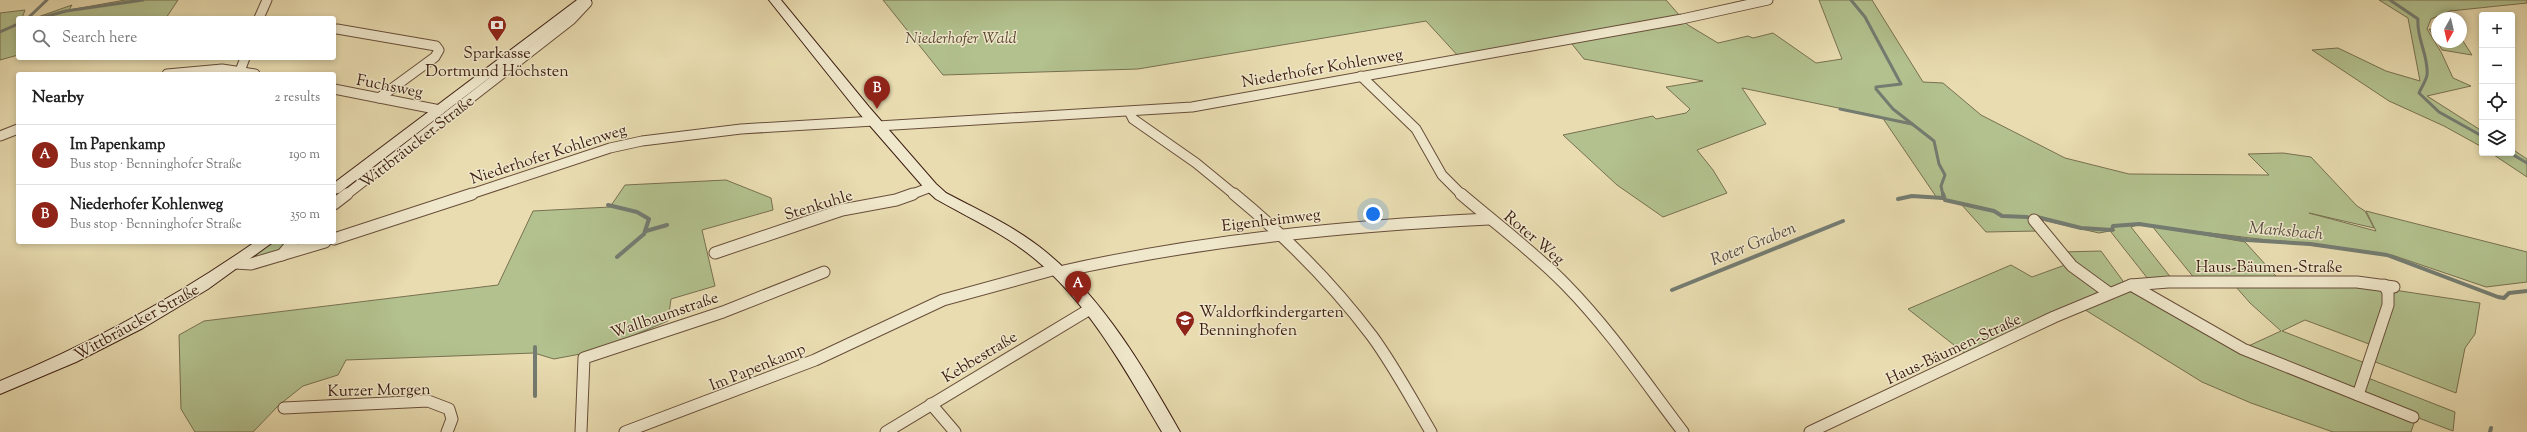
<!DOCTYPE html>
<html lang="en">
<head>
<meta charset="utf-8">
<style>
  body { margin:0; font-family:"Sorts Mill Goudy",serif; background:#f2f2f2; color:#222 }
  .controls { position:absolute; right:12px; top:12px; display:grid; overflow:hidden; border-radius:4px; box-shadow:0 2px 6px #0003 }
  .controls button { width:36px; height:36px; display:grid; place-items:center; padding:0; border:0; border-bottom:1px solid #e0e0e0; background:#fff; color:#222; font:20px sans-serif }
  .compass { position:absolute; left:2431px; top:12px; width:36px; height:36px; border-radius:50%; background:#fff; box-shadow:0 2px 6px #0003; rotate:188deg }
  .you { position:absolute; left:1373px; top:214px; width:14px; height:14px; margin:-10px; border:3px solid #fff; border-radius:50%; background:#1a73e8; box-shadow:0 0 0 6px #1a73e833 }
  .badge { display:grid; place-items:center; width:26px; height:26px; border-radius:50%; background:#8f2418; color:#fff; font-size:13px; font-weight:700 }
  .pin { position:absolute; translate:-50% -33px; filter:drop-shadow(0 1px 2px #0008) }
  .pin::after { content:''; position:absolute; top:21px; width:14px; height:12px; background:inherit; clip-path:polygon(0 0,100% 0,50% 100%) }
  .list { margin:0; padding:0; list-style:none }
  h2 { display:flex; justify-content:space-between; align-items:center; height:52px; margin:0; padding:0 16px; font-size:17px }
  h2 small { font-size:13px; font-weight:400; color:#767676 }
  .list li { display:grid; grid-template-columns:26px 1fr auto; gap:12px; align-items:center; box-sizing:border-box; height:60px; padding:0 16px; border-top:1px solid #e0e0e0 }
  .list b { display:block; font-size:15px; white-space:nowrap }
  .list p { margin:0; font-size:13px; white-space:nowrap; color:#767676 }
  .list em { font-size:13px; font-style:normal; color:#767676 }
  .icon { flex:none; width:22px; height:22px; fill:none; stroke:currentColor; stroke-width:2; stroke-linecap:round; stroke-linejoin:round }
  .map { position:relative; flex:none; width:2527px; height:432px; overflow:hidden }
  .search { position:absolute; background:#fff; box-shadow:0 2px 6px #0003; left:16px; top:16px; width:320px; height:44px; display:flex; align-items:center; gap:10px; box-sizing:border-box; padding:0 14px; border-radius:4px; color:#767676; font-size:15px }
  .panel { position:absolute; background:#fff; box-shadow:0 2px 6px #0003; left:16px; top:72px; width:320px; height:172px; border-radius:4px }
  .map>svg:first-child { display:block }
  .green { fill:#b2c18e; stroke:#787050 }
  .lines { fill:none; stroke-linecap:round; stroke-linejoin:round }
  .stream-far1 { stroke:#747c71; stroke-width:3 }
  .stream { stroke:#747c71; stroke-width:4 }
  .minor-far1-casing { stroke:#684e3a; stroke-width:11 }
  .minor-casing { stroke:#684e3a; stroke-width:13 }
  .secondary-casing { stroke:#3d1e12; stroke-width:2 }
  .minor-far1 { stroke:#f0e8cc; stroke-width:9 }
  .minor { stroke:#f0e8cc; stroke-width:11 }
  .secondary { fill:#f0e8cc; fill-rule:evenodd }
  .labels { text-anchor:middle; stroke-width:3; stroke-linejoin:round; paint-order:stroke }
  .park-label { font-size:16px; font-style:italic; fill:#5a4731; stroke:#f0e8cc }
  .poi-label { font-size:16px; fill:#3d1e12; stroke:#f0e8cc }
  .street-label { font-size:16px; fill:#3d1e12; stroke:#f0e8cc }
  .water-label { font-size:17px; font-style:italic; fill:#584d42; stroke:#f0e8cc }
</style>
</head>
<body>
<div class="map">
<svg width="2527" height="432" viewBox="0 0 2527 432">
  <rect width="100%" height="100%" fill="#e8dcb0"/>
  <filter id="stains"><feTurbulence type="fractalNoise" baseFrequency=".005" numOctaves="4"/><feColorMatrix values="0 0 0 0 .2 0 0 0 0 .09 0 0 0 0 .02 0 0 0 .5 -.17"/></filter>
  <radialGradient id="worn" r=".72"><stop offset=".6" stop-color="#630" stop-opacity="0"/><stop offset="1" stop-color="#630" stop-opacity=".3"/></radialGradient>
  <!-- green -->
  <g class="green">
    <polygon points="125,0 178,0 166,18 35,18 72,5 69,10"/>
    <polygon points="883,0 1666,0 1688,25 1718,43 1748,36 1753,38 1773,33 1816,63 1842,59 1819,0 1872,0 1923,82 1943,83 1981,115 2065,158 2129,174 2269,175 2248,154 2283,153 2311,157 2357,206 2365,211 2374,228 2309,213 2376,231 2366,211 2527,252 2527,282 2486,287 2392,255 2160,227 2245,242 2286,287 2350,287 2394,290 2480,303 2475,334 2465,348 2456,393 2373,361 2377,347 2305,320 2282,331 2365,363 2368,378 2455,412 2453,431 2416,417 2411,432 2333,432 2251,403 2202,382 2074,303 1968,356 1908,309 2011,265 2032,277 2065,265 2062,252 2101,251 2131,292 2142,294 2244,348 2281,331 2250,303 2229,279 2195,279 2152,226 2141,224 2131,227 2172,279 2148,279 2111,232 2115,230 2099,233 2038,219 2039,231 1986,232 1961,204 1937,198 1882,117 1742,88 1766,124 1697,150 1713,170 1727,193 1663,217 1617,185 1563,135 1653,116 1656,119 1686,113 1690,109 1666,87 1703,81 1584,59 1568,39 1460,58 1426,21 1138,69 943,75"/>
    <polygon points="2379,0 2527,0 2527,3 2450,11 2431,19 2427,29 2441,52 2453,78 2471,86 2427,96 2482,131 2482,147 2444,126 2389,101 2312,50 2338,48 2386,71 2420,81 2408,18"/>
    <polygon points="25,10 22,18 18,18 18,55 0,60 0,13"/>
    <polygon points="2429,29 2437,30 2437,42 2461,42 2461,38 2472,55 2442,50"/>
    <polygon points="2512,149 2527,159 2527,177 2491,153 2512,153"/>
    <polygon points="726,180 771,198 773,210 702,230 715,286 671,299 668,321 596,351 554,359 534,353 346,360 338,375 303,386 279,405 253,432 195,432 181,409 179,335 204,321 498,285 533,211 610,207 625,185"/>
    <path d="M 272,242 L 288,242 C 281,250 267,260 255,255 Z"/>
  </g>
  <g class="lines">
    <!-- stream-far1 -->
    <g class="stream-far1">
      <polyline points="1851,0 1865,17 1901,84 1876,87 1876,89 1893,109 1934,141 1939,164 1945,175 1941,186 1943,195"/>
      <path d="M 2390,0 L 2418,19 C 2416,38 2429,56 2427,75 C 2426,81 2421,88 2419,93 L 2439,112 L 2482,136"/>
      <polyline points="28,18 47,0"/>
      <polyline points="40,18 66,11 143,0"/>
      <polyline points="0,32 18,24"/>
      <polyline points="1840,109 1912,124"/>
      <polyline points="2510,153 2527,163"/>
    </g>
    <!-- stream -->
    <g class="stream">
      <polyline points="1943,194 1945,200 1994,211 2002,216 2027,217"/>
      <polyline points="1898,199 1912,196 1943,198"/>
      <polyline points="608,205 637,212 649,219 644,234 617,257"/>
      <polyline points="2037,217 2081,228 2112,230 2113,226 2139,224 2247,240 2310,244 2387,255 2498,297 2504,298 2509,293 2527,291"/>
      <polyline points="646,231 667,225"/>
      <polyline points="1672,290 1843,221"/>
      <polyline points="535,347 535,396"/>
      <polyline points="2490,432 2491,428"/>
    </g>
    <!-- minor-far1 casing -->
    <g class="minor-far1-casing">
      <g id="minor-far1">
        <polyline points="259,18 267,0"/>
        <polyline points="337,29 436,46 439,50 435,57 379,98"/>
        <polyline points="240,71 245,58"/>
        <polyline points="167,74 222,69 255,74"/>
        <polyline points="1361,76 1416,129 1442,175 1462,195"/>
        <polyline points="334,89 440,110"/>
        <polyline points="1130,113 1133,119 1196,163 1235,195"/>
        <polyline points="878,126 1192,107 1682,19 1768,0"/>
        <polyline points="0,136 18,129"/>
        <polyline points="346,195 571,20 587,3 585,0"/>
        <polyline points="468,195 610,148 642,141 741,129 874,121"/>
        <polyline points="910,195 931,187"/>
      </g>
    </g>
    <!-- minor casing -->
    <g class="minor-casing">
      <g id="minor">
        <path d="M 1234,194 C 1285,236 1332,283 1372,336 C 1394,366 1412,400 1431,432"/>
        <path d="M 1461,194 C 1496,224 1534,252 1566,285 C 1610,330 1645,382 1683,432"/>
        <polyline points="334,204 347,194"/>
        <polyline points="2034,220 2072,266 2109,293"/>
        <polyline points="334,239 472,194"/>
        <polyline points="715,253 842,210 896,200 913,194"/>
        <polyline points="282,255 293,242"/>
        <polyline points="235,263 251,264 325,242"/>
        <path d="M 1059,272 C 1201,240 1344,226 1489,219"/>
        <polyline points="2131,285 2243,349 2358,395 2388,305 2388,292 2384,285"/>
        <polyline points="2358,395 2413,417"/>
        <polyline points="931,404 955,432"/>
        <polyline points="284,408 428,401 449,409 452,419 447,432"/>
        <polyline points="581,432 584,358 723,312 824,272"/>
        <polyline points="625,432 815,360 943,300 1056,269"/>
        <polyline points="886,432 1090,309"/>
        <polyline points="1810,432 2054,317 2131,285 2168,282 2357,282 2394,287"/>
      </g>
    </g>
    <!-- secondary casing -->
    <g class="secondary-casing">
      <g id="secondary">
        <polygon points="577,0 591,0 339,193 334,194 334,183"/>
        <path d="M 769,0 L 781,0 L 869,107 L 936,184 L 946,193 C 980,211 1016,227 1046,252 C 1103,299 1144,368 1180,432 L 1162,432 C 1126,371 1090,305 1035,259 C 1005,234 969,218 936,199 L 926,190 L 859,113 Z"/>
        <path d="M 255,242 L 273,242 L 208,289 L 143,328 L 76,362 L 0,394 L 0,381 C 90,344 175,298 255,242 Z"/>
      </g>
    </g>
    <!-- minor-far1 -->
    <use href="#minor-far1" class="minor-far1"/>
    <!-- minor -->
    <use href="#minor" class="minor"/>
    <!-- secondary -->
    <use href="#secondary" class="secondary"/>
  </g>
  <!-- icons -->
  <defs>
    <g id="bank-pin" transform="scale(1)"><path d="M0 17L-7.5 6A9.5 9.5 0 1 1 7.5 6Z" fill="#8f2418" stroke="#f0e8cc"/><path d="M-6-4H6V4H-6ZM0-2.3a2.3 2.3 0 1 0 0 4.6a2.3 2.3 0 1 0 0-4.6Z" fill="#fff"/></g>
    <g id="school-pin" transform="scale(1)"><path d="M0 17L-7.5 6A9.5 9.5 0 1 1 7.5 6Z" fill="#8f2418" stroke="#f0e8cc"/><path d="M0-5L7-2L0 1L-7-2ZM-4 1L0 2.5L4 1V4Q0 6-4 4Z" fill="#fff"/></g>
  </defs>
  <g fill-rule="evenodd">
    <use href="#bank-pin" x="497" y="25"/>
    <use href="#school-pin" x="1185" y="320"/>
  </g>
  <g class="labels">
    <!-- park labels -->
    <g class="park-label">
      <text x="961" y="43">Niederhofer Wald</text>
    </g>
    <!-- poi labels -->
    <g class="poi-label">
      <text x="497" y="58">Sparkasse<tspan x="497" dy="18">Dortmund Höchsten</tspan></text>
      <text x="1199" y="317" text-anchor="start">Waldorfkindergarten<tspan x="1199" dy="18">Benninghofen</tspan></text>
    </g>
    <!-- street labels -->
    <g class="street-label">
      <text transform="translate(1322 67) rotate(-10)" y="6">Niederhofer Kohlenweg</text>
      <text transform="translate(390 85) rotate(11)" y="6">Fuchsweg</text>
      <text transform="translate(416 141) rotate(-38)" y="6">Wittbräucker Straße</text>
      <text transform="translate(548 153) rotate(-18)" y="6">Niederhofer Kohlenweg</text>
      <text transform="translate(818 204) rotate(-17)" y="6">Stenkuhle</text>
      <text transform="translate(1271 219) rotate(-7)" y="6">Eigenheimweg</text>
      <text transform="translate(1535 237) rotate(40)" y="6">Roter Weg</text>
      <text x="2269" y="272">Haus-Bäumen-Straße</text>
      <text transform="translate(664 314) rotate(-19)" y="6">Wallbaumstraße</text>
      <text transform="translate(136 321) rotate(-29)" y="6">Wittbräucker Straße</text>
      <text transform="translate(1953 348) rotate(-25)" y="6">Haus-Bäumen-Straße</text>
      <text transform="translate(979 356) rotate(-31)" y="6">Kebbestraße</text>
      <text transform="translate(757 366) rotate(-22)" y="6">Im Papenkamp</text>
      <text transform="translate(379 389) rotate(-1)" y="6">Kurzer Morgen</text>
    </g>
    <!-- water labels -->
    <g class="water-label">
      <text transform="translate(2286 230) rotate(5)" y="6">Marksbach</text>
      <text transform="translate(1753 243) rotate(-22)" y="6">Roter Graben</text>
    </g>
  </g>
  <rect width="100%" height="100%" filter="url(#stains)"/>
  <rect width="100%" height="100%" fill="url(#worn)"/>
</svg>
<div class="controls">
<button>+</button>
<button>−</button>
<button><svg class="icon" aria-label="locate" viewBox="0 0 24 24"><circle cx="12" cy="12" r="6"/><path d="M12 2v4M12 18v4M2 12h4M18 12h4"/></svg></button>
<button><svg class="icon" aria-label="layers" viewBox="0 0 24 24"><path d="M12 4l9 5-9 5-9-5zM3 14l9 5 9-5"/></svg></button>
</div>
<svg class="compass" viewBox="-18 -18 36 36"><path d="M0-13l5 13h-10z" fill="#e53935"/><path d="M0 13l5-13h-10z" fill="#767676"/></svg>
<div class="you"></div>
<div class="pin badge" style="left:1078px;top:304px">A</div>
<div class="pin badge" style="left:877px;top:109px">B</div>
<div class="search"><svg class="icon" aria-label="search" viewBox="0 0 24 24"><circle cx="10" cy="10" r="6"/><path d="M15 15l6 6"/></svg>Search here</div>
<section class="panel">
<h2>Nearby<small>2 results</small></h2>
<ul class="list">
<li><span class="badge">A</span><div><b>Im Papenkamp</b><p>Bus stop · Benninghofer Straße</p></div><em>190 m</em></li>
<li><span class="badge">B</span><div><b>Niederhofer Kohlenweg</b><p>Bus stop · Benninghofer Straße</p></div><em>350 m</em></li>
</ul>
</section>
</div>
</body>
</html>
